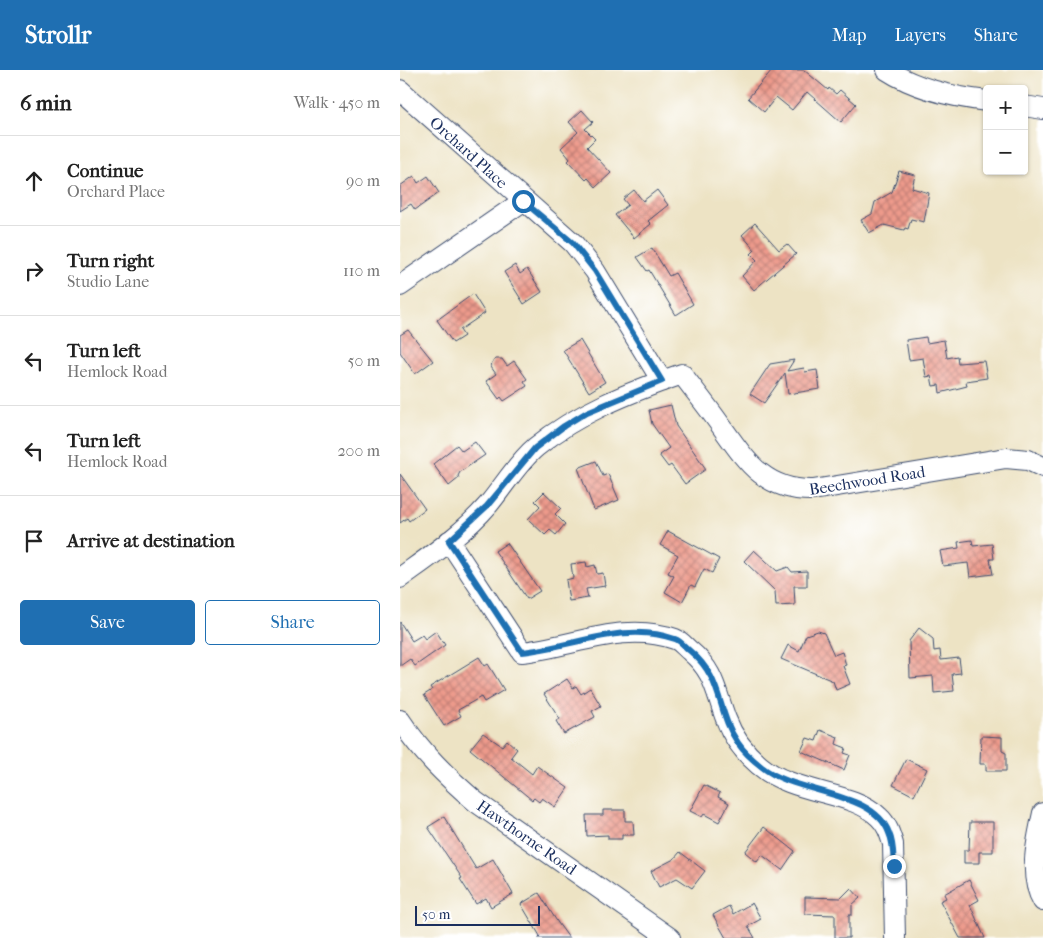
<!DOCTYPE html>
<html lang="en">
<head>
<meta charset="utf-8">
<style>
  body { margin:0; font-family:"IM FELL French Canon",serif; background:#f6f6f6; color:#222 }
  .controls { position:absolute; right:15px; top:15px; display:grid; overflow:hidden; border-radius:5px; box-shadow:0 1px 4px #0004 }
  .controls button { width:45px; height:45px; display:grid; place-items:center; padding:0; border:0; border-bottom:1px solid #e0e0e0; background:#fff; color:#222; font:25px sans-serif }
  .scale { position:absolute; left:15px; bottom:12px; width:125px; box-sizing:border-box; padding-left:5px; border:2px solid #1b2f5e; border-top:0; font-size:14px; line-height:18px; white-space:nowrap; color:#1b2f5e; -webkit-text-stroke:4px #fff; paint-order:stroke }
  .stop { position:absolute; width:15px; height:15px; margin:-11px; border:4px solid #1f6fb2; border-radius:50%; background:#fff }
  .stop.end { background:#1f6fb2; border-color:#fff; box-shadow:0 1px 5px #0008 }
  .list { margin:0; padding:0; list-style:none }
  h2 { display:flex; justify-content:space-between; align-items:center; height:65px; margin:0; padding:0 20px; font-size:21px }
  h2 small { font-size:16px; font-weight:400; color:#767676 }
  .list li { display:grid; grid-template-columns:32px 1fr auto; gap:15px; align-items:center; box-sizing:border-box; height:90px; padding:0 20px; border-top:1px solid #e0e0e0 }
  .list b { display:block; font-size:19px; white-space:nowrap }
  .list p { margin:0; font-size:16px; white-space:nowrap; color:#767676 }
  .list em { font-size:16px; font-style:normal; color:#767676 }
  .actions { display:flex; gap:10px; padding:15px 20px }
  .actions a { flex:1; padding:11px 0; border:1px solid #1f6fb2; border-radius:5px; text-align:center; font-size:18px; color:#1f6fb2 }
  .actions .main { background:#1f6fb2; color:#fff }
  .icon { flex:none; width:28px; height:28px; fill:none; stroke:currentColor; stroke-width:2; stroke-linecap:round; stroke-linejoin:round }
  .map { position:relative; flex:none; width:643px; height:868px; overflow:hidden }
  header { display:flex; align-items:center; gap:30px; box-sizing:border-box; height:70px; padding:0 25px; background:#1f6fb2; color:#fff }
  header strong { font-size:24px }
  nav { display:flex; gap:28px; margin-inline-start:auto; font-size:18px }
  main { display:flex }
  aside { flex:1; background:#fff }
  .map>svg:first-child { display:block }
  .building { fill:url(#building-cross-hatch) }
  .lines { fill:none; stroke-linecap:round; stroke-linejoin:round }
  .minor-casing { stroke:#3a4a6d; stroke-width:22 }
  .minor { stroke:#fff; stroke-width:20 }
  .route { stroke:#1f6fb2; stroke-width:6 }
  .labels { text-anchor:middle; stroke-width:4; stroke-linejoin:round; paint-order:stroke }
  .street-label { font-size:16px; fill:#1b2f5e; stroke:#fff }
</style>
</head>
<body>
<header>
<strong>Strollr</strong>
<nav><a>Map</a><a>Layers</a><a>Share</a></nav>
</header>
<main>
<aside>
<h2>6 min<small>Walk · 450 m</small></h2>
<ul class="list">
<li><svg class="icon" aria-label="ahead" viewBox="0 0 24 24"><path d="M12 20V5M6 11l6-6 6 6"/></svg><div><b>Continue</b><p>Orchard Place</p></div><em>90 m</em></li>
<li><svg class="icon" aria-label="right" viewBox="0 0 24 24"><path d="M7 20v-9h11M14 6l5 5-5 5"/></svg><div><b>Turn right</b><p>Studio Lane</p></div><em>110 m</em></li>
<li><svg class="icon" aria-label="left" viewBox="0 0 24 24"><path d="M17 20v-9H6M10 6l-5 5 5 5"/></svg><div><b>Turn left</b><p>Hemlock Road</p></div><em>50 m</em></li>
<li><svg class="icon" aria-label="left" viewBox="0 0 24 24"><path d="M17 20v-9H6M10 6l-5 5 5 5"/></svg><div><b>Turn left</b><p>Hemlock Road</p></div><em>200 m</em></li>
<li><svg class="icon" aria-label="arrive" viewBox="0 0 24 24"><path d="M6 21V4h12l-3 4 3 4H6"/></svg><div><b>Arrive at destination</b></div></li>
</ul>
<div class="actions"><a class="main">Save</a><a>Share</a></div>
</aside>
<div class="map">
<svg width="643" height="868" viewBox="0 0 643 868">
  <defs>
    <pattern id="building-cross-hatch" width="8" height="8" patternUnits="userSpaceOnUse" patternTransform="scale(1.25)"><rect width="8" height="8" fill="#ed9a8b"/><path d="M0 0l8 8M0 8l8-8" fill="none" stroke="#bf7e75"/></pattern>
  </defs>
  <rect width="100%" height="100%" fill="#fff"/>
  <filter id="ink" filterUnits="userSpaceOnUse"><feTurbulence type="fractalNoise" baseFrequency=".02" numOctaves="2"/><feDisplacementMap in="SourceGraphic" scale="10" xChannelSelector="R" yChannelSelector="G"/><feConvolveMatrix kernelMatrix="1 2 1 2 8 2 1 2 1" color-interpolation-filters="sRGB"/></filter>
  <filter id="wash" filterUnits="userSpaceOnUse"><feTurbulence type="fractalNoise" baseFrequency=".0096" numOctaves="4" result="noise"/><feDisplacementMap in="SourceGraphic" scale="20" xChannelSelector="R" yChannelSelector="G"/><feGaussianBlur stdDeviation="1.12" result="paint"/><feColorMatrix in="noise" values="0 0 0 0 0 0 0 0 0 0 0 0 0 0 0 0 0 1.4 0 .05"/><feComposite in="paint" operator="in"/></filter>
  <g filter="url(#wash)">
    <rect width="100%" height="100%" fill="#ede3c4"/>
    <g id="blocks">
      <!-- building -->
      <g class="building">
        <polygon points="372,0 404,0 428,20 429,18 436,24 440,20 456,34 441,52 407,22 392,40 376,27 364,42 348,28"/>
        <polygon points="182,40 193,52 185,59 195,69 187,77 211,103 196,117 188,108 186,110 168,91 170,89 161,78 178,62 169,52"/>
        <polygon points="499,101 515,105 512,118 529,123 524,152 511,149 508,159 505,158 504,160 484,155 469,163 461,150 472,144 475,132 492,122"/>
        <polygon points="14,106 18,113 28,106 39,123 15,140 11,134 0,141 0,116"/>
        <polygon points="234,120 243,131 257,120 268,135 248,151 251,154 234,168 215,145 228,135 223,129"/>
        <polygon points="355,153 379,180 387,174 396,184 354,220 342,206 357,190 351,184 355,180 342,165"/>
        <polygon points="252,178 269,206 275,203 293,234 276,245 249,200 247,201 237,187"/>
        <polygon points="115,195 120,204 127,199 142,222 124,234 104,202"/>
        <polygon points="73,224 85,243 60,260 64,266 53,273 37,250"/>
        <polygon points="8,260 33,291 15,304 0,282 0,265"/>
        <polygon points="526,267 527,273 544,270 547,288 557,286 558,293 584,291 587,308 566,311 567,316 540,323 539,315 533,316 531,306 526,307 523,288 509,290 506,270"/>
        <polygon points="180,270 205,312 189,322 163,280"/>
        <polygon points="96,289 102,289 107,296 114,291 127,309 124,311 127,316 104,331 101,327 99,329 86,311 96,304 91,297 92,292"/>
        <polygon points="394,290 387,301 404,298 405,302 417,300 420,319 388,324 385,303 364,333 350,324 370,294"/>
        <polygon points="271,335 276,356 306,399 285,414 271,395 268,397 259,385 269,378 252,354 249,340"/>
        <polygon points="75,372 85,385 60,402 58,406 59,408 49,416 33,394 57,375 62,381"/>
        <polygon points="196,391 203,406 208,404 219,430 194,440 178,398"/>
        <polygon points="0,404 25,439 9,451 7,448 0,453"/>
        <polygon points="144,422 161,438 155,444 165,454 156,465 150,460 145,465 128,449 140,436 135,431"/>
        <polygon points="268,461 319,489 312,503 304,499 295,517 291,515 282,532 265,522 274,506 268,503 278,485 260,475"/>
        <polygon points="572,470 573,476 592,474 594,489 590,489 593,504 570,507 568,493 543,496 540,481 559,478 558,472"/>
        <polygon points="107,473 140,521 127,529 95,481"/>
        <polygon points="354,480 377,501 388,497 392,502 407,501 407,516 394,516 395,535 376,536 375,521 344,491"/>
        <polygon points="186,492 187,497 195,495 197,504 203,503 205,516 186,519 188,528 169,531 166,510 173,508 171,494"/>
        <polygon points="0,552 12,571 22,565 25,569 36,561 45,575 15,596 10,589 0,596"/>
        <polygon points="519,558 533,569 534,581 540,580 541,590 559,588 561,603 552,604 554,621 534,623 533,606 510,608 509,571"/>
        <polygon points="418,561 424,563 434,585 442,582 446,595 443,596 450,614 436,620 433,611 381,589 388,575 399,581 406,565"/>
        <polygon points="79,587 85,596 88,594 104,620 84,632 81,627 58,640 61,646 44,656 24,625 32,620 30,617"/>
        <polygon points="167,609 173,618 176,616 181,624 190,618 201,636 192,641 195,647 164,664 156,651 160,649 144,624"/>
        <polygon points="420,660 438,667 436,674 446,678 444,683 450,685 444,700 401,681 407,668 416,671"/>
        <polygon points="83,663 102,676 107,670 117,679 111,687 132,704 137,696 168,718 155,737 142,728 139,732 134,728 132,730 70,679"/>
        <polygon points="581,666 602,667 602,681 606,683 606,701 586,701 586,694 580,694"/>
        <polygon points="506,689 527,699 514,726 493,715"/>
        <polygon points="304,715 320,723 318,727 329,733 319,752 304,744 302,747 290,741"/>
        <polygon points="203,740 225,740 225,751 233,751 234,765 222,765 222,769 208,769 208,765 187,766 186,745 203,745"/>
        <polygon points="44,747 76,799 93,789 113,824 91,837 86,828 76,834 60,809 62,808 28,757"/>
        <polygon points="570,752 593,752 593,782 579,782 579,793 564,793 564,780 569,780"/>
        <polygon points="364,757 395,781 382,800 362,785 357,792 345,782"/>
        <polygon points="280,782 305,801 292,818 277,808 259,817 251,801 274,789"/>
        <polygon points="569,810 579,830 570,835 585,868 560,868 540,831 546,828 544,824"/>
        <polygon points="451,818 460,828 452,835 452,845 449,845 449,868 435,868 435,845 405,844 405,827 441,828"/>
        <polygon points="139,823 158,853 169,868 138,868 140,866 121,834"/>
        <polygon points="352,833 361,849 348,856 355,868 326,868 313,845 329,836 333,844"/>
      </g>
    </g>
  </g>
  <g filter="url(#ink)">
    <use href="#blocks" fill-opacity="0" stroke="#3a4a6d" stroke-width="1"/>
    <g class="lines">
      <!-- minor casing -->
      <g class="minor-casing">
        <g id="minor">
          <path d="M 487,0 C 516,19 553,27 587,31"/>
          <polyline points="0,20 173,173 195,201 262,311"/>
          <polyline points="624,36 643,39"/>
          <polyline points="0,216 123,131"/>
          <path d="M 49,471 L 122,582 C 173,577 223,551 275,569 C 281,571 285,577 290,581 C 315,602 315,620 326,649 C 333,668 344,682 359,695 C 394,725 452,720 479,747 C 487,754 490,764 493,774 L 495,868"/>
          <path d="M 0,508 C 30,486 63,464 88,435 C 104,416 117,393 136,377 C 179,342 230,322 282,304 C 294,320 307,336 319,353 C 345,389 363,421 413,420 L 606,388 L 628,390 L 643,397"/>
          <path d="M 0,650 C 21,682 47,707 76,732 L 270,868"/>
          <path d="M 643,743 C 637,770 628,806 643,831"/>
        </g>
      </g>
      <!-- minor -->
      <use href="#minor" class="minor"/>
    </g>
  </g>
  <g class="lines" filter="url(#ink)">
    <!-- route -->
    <path class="route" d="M 123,131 L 173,173 L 195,201 L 262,311 L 187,342 L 164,356 L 135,378 L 87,436 L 49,471 L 122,582 C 174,577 224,551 275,569 C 281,571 285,577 290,581 C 324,609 316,641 338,673 C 344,682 353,690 362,697 C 396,725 474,720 489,763 C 494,774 493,785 494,796"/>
  </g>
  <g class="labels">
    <!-- street labels -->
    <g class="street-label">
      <text transform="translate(69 82) rotate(42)" y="6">Orchard Place</text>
      <text transform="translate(467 410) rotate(-9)" y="6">Beechwood Road</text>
      <text transform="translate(127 767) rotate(35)" y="6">Hawthorne Road</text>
    </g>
  </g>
</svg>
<div class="controls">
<button>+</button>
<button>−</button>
</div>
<div class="scale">50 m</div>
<div class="stop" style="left:123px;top:131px"></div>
<div class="stop end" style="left:494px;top:796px"></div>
</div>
</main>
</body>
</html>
